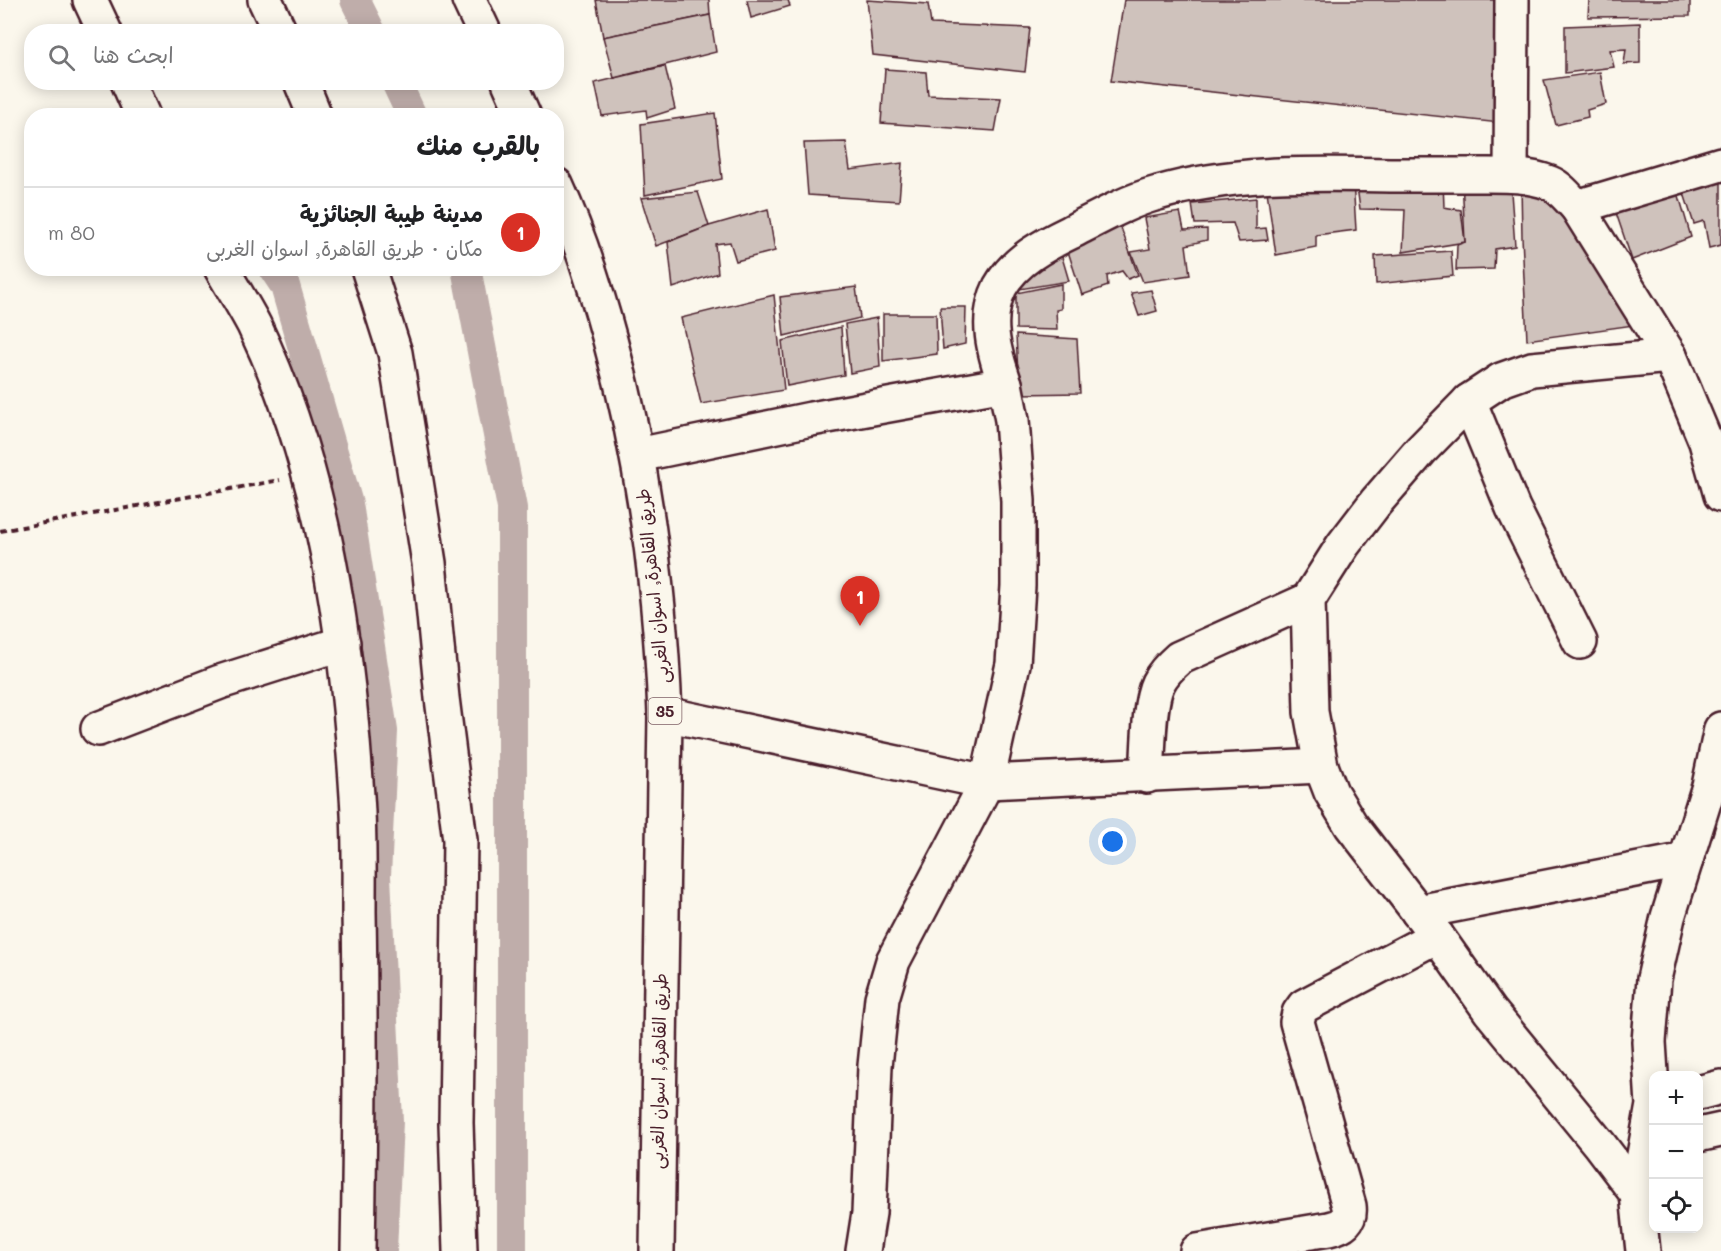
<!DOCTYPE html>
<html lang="ar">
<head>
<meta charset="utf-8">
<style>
  body { margin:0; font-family:Mali,"Playpen Sans Arabic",sans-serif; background:#f2f2f2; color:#202124; direction:rtl }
  .controls { position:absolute; right:18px; bottom:18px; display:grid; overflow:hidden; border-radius:12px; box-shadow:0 3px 15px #0003 }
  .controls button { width:54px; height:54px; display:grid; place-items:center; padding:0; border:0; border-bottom:2px solid #e0e0e0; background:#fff; color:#202124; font:30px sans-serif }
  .you { position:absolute; left:1113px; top:842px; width:21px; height:21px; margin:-15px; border:4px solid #fff; border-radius:50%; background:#1a73e8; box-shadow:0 0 0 9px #1a73e833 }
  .badge { display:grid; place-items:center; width:39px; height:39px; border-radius:50%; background:#d93025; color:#fff; font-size:20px; font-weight:700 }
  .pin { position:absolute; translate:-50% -50px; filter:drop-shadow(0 2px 3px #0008) }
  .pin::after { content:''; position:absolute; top:32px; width:21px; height:18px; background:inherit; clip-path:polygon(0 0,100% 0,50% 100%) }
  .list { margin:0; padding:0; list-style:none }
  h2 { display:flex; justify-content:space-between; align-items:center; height:78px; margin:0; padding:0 24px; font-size:26px }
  h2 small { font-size:20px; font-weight:400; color:#757577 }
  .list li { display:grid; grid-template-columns:39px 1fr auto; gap:18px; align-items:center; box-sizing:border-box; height:90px; padding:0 24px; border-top:2px solid #e0e0e0 }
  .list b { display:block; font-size:22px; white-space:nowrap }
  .list p { margin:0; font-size:20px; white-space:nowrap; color:#757577 }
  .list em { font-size:20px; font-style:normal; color:#757577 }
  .icon { flex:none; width:33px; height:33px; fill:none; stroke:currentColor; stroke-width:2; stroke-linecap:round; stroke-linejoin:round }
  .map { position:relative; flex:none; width:1721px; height:1251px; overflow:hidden; direction:ltr }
  .search { position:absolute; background:#fff; box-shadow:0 3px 15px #0003; left:24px; top:24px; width:540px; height:66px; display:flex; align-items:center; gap:15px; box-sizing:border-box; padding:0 21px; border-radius:24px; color:#757577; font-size:22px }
  .panel { position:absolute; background:#fff; box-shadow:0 3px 15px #0003; left:24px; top:108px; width:540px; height:168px; border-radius:24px; direction:rtl }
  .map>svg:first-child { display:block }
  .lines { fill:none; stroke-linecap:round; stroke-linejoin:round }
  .canal { stroke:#bfadaa; stroke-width:30 }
  .building { fill:#cfc2bc; stroke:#4a1f2b; stroke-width:1.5 }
  .street-casing { stroke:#4a1f2b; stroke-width:38 }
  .primary-casing { stroke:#4a1f2b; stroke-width:38 }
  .path { stroke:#4a1f2b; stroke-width:4; stroke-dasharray:6 4.5; stroke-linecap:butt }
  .street { stroke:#fbf7ec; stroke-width:33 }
  .primary { stroke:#fbf7ec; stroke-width:33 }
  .labels { text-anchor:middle; stroke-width:6; stroke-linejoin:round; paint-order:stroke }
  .shield { fill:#fbf7ec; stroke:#7f6065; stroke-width:1.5 }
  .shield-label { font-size:16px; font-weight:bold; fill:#4a1f2b }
  .street-label { font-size:18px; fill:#4a1f2b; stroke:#fbf7ec }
</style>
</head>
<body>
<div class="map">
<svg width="1721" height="1251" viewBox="0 0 1721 1251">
  <rect width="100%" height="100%" fill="#fbf7ec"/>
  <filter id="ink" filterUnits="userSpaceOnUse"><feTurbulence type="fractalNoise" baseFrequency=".0167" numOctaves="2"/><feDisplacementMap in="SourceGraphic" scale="12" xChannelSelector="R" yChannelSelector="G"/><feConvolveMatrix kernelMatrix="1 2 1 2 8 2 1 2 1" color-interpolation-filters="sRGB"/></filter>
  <g filter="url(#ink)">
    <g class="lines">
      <!-- canal -->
      <g class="canal">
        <polyline points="355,0 371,32"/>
        <polyline points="396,82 412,116"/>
        <polyline points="273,268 285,286 348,504 383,731 376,876 388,1121 382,1251"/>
        <polyline points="466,268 512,508 512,1251"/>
      </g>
    </g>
    <!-- building -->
    <g class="building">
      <polygon points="596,0 709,0 710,15 603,37"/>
      <polygon points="747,0 788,0 790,6 751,18"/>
      <polygon points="867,0 928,4 931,24 1030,28 1025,72 873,55"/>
      <polygon points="1124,0 1495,0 1500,123 1111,81"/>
      <polygon points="1589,0 1690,0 1690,16 1588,17"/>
      <polygon points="710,15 716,52 614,78 603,37"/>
      <polygon points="1640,23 1640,63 1624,64 1626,49 1610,50 1614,67 1565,73 1565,26"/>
      <polygon points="665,66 675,109 647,118 646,110 602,116 595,83"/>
      <polygon points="885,69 926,72 928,95 1001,98 995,131 881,123"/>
      <polygon points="1600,72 1606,104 1587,110 1588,117 1556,125 1544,80"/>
      <polygon points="715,113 722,179 645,195 641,124"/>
      <polygon points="846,142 850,170 902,163 899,201 808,195 804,143"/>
      <polygon points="1721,176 1721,245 1709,248 1704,221 1694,224 1680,181"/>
      <polygon points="1462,178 1510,179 1515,246 1495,249 1494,269 1456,270 1457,245 1465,242"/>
      <polygon points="1356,179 1443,183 1444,207 1461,210 1465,242 1403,252 1405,210 1360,209"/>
      <polygon points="1353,180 1356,230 1316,235 1316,247 1276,255 1267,191"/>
      <polygon points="1675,182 1691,237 1632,260 1612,201"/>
      <polygon points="1521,184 1557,195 1634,325 1527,340 1522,237"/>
      <polygon points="698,192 709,226 656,246 641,198"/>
      <polygon points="1256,198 1256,229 1266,228 1268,240 1239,242 1233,223 1195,224 1192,204"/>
      <polygon points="768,209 775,251 736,261 730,242 715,244 718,273 673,288 668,242 709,226"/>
      <polygon points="1180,212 1184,230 1207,229 1207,240 1186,245 1190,275 1143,282 1131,252 1150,249 1144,218"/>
      <polygon points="1120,225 1138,275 1128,279 1122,271 1107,276 1108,286 1082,295 1065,242"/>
      <polygon points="1056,249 1062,257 1069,281 1014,290"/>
      <polygon points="1451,251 1453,276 1376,284 1375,256"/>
      <polygon points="1061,284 1061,309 1056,310 1057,330 1016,329 1016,293"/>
      <polygon points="856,287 860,318 784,336 780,297"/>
      <polygon points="1151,290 1157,311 1139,316 1131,293"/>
      <polygon points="774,295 784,390 701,404 681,318"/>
      <polygon points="940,307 966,307 965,344 943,349"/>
      <polygon points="883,314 936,314 937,354 883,361"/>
      <polygon points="877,318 880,367 850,373 845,324"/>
      <polygon points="841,327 844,375 787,386 782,341"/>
      <polygon points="1016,335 1077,339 1080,393 1019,394"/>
    </g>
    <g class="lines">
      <!-- street casing -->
      <g class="street-casing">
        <g id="street">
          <polyline points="90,0 105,32"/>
          <polyline points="265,0 280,32"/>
          <polyline points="128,82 143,116"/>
          <polyline points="301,82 315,116"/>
          <polyline points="1511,175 1512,0"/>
          <polyline points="1577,207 1670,356 1706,442 1721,495"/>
          <path d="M 221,268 C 232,287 244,306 254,325 C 324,471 347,636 357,796 C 360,835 359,874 359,912 C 361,1025 360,1138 358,1251"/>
          <polyline points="368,268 395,353 416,481 429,563 442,698 460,840 456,1123 460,1251"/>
          <polyline points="1469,401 1513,508 1580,642"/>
          <path d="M 638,455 L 811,419 L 1005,384 C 994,352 984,319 1000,287 C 1015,260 1044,245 1071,232 C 1098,218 1128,201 1158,193 C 1237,170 1319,174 1401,175 C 1427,175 1453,175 1478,175 C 1501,175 1528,174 1550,183 C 1560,187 1569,199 1577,207 L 1721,164"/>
          <polyline points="665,714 987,782 1321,766"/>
          <polyline points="98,729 220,682 343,643"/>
          <path d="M 1147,776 C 1149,751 1148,704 1158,683 C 1163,673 1171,665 1179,658 L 1308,600"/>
          <polyline points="1418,912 1686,860"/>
          <polyline points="1698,1093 1721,1087"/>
          <polyline points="1698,1135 1721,1130"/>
          <polyline points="1637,1194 1599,1144 1490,1011 1437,936 1351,825 1331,792 1321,766 1311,712 1308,600 1343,545 1376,502 1421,450 1469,401 1501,380 1532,369 1670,356"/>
          <polyline points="863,1251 869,1213 875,1066 882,998 893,961 987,782 1013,664 1018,586 1018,501 1012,420 1005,384"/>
          <path d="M 1197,1251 L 1329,1229 C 1342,1226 1351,1221 1349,1206 L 1297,1022 L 1299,1013 L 1304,1006 L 1437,936"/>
          <polyline points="1643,1251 1637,1194 1653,1105 1649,1042 1654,979 1668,917 1709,786 1721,729"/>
        </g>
      </g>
      <!-- primary casing -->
      <g class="primary-casing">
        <g id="primary">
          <polyline points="469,0 484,32"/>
          <polyline points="509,82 524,116"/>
          <path d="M 556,185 C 579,235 596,288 610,340 C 644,463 660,587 665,714 L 657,1251"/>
        </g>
      </g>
      <!-- path -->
      <polyline class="path" points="0,531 280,480"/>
      <!-- street -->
      <use href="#street" class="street"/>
      <!-- primary -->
      <use href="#primary" class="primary"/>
    </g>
  </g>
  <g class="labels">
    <!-- shield labels -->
    <rect class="shield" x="648.5" y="698" width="33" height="26" rx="4.5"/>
    <g class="shield-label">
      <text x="665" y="717">35</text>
    </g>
    <!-- street labels -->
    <g class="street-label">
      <text transform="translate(653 586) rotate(-96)" y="6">طريق القاهرة, اسوان الغربى</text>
      <text transform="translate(659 1071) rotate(-89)" y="6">طريق القاهرة, اسوان الغربى</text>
    </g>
  </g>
</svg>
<div class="controls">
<button>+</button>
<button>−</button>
<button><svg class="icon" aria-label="locate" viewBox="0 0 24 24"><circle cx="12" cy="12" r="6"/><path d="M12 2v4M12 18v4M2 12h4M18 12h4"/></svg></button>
</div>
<div class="you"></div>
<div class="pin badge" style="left:860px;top:626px">1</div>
<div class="search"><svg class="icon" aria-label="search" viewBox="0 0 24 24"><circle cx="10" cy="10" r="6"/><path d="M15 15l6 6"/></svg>ابحث هنا</div>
<section class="panel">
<h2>بالقرب منك<small></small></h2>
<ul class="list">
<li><span class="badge">1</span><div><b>مدينة طيبة الجنائزية</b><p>مكان · طريق القاهرة, اسوان الغربى</p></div><em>80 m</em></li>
</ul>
</section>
</div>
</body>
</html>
